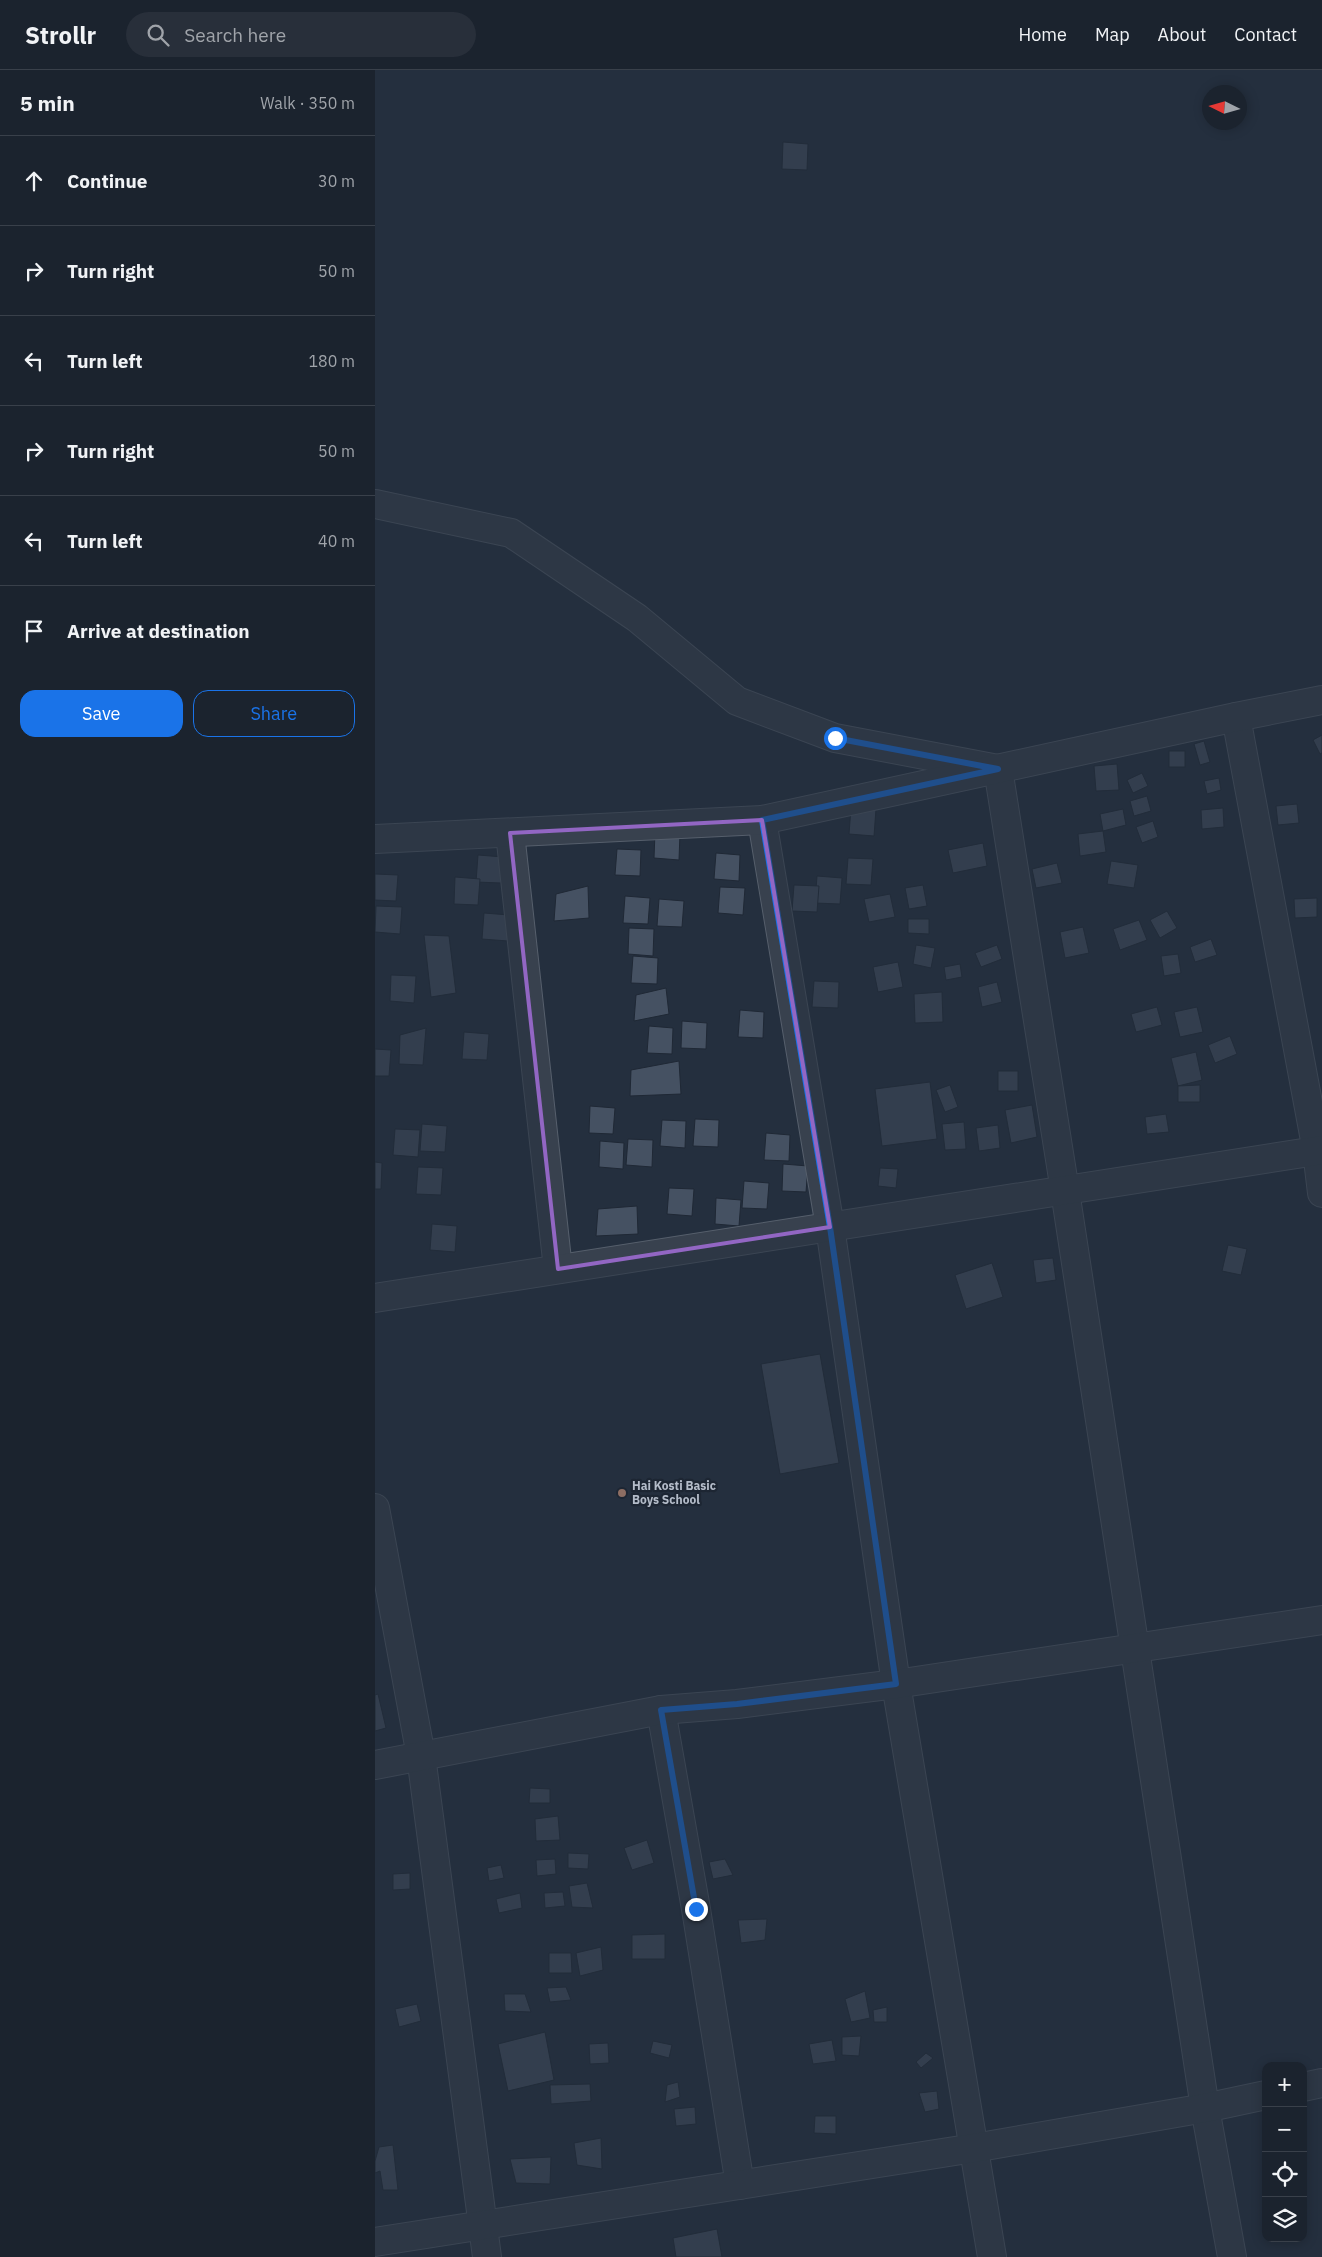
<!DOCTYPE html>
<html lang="en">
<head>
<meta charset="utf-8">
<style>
  body { margin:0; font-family:"IBM Plex Sans",sans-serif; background:#282f3a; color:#f1f3f6 }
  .controls { position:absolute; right:15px; bottom:15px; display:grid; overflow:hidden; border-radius:10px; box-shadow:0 2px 12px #0003 }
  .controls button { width:45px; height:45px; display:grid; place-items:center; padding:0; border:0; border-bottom:1px solid #39404a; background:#1b232e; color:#f1f3f6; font:25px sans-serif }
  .compass { position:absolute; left:827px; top:15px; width:45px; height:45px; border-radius:50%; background:#1b232e; box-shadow:0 2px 12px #0003; rotate:275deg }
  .stop { position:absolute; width:15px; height:15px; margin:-11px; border:4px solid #1a73e8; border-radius:50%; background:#fff }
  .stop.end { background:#1a73e8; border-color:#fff; box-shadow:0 1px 5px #0008 }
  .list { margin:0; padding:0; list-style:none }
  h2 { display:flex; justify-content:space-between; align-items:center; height:65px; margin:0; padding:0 20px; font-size:21px }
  h2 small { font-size:16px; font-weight:400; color:#a0a4aa }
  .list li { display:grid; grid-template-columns:32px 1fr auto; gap:15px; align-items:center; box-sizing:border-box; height:90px; padding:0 20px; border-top:1px solid #39404a }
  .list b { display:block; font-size:19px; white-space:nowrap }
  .list em { font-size:16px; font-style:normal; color:#a0a4aa }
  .actions { display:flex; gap:10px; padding:15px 20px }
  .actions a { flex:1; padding:11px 0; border:1px solid #1a73e8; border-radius:15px; text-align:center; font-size:18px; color:#1a73e8 }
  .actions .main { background:#1a73e8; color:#fff }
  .icon { flex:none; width:28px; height:28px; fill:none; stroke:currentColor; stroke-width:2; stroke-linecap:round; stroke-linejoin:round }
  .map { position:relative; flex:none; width:947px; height:2187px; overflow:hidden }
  header { display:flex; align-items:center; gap:30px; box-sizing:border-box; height:70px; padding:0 25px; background:#1b232e; border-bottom:1px solid #39404a }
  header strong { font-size:24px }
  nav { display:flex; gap:28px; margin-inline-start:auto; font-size:18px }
  .search { width:350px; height:45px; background:#282f3a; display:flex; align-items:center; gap:12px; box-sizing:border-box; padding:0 18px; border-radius:28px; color:#a0a4aa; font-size:19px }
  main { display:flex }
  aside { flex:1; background:#1b232e }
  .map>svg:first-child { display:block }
  .building { fill:#455162; stroke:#1f2835 }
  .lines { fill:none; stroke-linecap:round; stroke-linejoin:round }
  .street-casing { stroke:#565f6c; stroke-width:30 }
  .street { stroke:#38414e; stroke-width:28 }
  .route { stroke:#1a73e8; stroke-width:6 }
  .marked { fill:none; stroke:#9266c3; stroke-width:4; stroke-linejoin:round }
  .education-dot { fill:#8d6e63; stroke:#1d2633; stroke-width:2 }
  .labels { text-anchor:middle; stroke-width:4.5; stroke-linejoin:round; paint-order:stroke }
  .poi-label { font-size:12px; font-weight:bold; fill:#b4bcc9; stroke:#1d2633; text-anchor:start }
</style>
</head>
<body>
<header>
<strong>Strollr</strong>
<div class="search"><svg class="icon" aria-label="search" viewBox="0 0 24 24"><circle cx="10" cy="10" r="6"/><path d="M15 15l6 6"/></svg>Search here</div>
<nav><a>Home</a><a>Map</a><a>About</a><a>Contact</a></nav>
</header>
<main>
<aside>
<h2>5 min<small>Walk · 350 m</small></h2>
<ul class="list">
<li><svg class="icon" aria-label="ahead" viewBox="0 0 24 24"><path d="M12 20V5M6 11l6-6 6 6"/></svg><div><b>Continue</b></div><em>30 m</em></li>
<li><svg class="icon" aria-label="right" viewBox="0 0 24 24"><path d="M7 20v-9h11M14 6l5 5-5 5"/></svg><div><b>Turn right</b></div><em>50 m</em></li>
<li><svg class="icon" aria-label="left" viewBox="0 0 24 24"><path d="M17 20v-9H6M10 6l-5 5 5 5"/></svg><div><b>Turn left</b></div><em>180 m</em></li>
<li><svg class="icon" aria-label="right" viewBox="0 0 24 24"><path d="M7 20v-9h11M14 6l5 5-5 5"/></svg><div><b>Turn right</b></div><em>50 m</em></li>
<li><svg class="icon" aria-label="left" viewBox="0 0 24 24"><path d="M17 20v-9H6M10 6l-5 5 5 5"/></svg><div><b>Turn left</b></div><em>40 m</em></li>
<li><svg class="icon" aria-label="arrive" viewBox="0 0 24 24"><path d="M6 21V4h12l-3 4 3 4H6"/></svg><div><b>Arrive at destination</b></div></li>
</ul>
<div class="actions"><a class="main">Save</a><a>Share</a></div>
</aside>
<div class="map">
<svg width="947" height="2187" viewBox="0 0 947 2187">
  <rect width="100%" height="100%" fill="#242f3e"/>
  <!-- building -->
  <g class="building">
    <polygon points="408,72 433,74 432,100 407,99"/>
    <polygon points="947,665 947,683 945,684 938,670"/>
    <polygon points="829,671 835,692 825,695 819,674"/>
    <rect x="794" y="681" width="16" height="16"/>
    <polygon points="742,694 744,720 721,721 719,696"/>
    <polygon points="767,703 773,716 758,723 752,710"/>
    <polygon points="844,708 846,720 832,724 829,711"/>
    <polygon points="772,726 776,741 759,746 755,731"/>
    <polygon points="922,734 924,753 903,755 901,736"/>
    <polygon points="476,738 501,739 499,766 474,764"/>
    <polygon points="848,738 849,757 827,759 826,740"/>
    <polygon points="748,739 751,755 728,761 725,744"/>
    <polygon points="778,751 783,767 767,773 761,757"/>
    <polygon points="728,761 731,782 705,786 703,764"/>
    <polygon points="280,762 305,763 304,790 279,788"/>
    <polygon points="608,773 612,796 578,803 573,780"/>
    <polygon points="242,779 266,780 265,806 240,805"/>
    <polygon points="341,783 365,785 364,811 339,809"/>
    <polygon points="103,785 128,787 126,813 101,812"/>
    <polygon points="473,788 498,789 496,815 471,814"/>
    <polygon points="736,791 763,795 759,818 732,814"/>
    <polygon points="682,793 687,813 661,818 657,799"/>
    <polygon points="0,804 23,805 21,831 0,830"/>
    <polygon points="442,806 467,808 465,834 440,833"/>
    <polygon points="80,807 105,809 103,835 79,834"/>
    <polygon points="419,815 444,816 442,842 417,841"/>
    <polygon points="548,815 552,836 534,839 530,818"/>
    <polygon points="213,816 214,848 179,851 181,824"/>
    <polygon points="345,817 370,818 368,845 343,843"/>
    <polygon points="515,824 520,847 494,852 489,829"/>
    <polygon points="250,826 275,828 273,854 248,853"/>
    <polygon points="942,828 942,847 920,848 919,829"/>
    <polygon points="284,829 309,831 307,857 282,856"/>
    <polygon points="1,836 27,837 25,864 0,862"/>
    <polygon points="792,841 802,858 785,868 775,850"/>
    <polygon points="109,843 134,845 133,871 107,869"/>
    <polygon points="533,849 554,849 554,864 533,863"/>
    <polygon points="764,850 772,870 745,880 738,859"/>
    <polygon points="708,857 714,883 690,888 685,862"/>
    <polygon points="254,858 279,859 278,886 253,884"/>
    <polygon points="49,865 74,866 81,923 56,927"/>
    <polygon points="836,869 842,885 820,892 815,877"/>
    <polygon points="541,875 560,878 556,898 538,894"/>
    <polygon points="622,875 627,889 606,897 600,883"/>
    <polygon points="803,884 806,903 789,906 786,886"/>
    <polygon points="258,886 283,888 282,914 256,913"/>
    <polygon points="523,892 528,917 503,922 498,897"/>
    <polygon points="585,894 587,907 571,910 569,897"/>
    <polygon points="16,905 41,906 39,933 15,931"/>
    <polygon points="439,911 464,912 463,938 437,937"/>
    <polygon points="622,912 627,932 607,937 603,917"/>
    <polygon points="291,918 294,944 259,951 261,925"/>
    <polygon points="567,922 568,952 540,953 539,924"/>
    <polygon points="782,937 787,955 761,962 756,944"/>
    <polygon points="822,937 828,962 805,967 799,942"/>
    <polygon points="365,940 389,942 388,968 363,967"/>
    <polygon points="307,951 332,953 331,979 306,978"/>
    <polygon points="274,956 298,958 297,984 272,983"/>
    <polygon points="51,958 48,995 24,994 25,965"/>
    <polygon points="89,962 114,964 112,990 87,989"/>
    <polygon points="855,966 862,984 840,993 833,975"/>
    <polygon points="0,979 16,980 14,1006 0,1006"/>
    <polygon points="821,982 827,1010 803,1016 796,988"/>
    <polygon points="304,991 306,1024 255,1026 256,1000"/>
    <rect x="623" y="1001" width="20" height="20"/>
    <polygon points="555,1012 562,1069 507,1076 500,1019"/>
    <polygon points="575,1015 583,1037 570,1042 561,1020"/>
    <polygon points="825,1015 825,1032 803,1032 803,1016"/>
    <polygon points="657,1035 662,1067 636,1073 630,1040"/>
    <polygon points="215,1036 240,1038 238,1064 214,1063"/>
    <polygon points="791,1044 794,1062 772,1064 770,1047"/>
    <polygon points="320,1049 344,1050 343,1077 318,1076"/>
    <polygon points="287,1050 311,1051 310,1078 285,1076"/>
    <polygon points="589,1052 591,1079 570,1080 567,1054"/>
    <polygon points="47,1054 72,1056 70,1082 45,1081"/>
    <polygon points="623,1055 625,1078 604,1081 601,1058"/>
    <polygon points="20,1059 45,1060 43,1087 18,1085"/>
    <polygon points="391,1063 415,1065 414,1091 389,1090"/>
    <polygon points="253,1069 278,1070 277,1097 251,1095"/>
    <polygon points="225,1071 249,1073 248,1099 224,1097"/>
    <polygon points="0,1092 7,1093 6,1119 0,1119"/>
    <polygon points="408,1094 433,1096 431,1122 407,1121"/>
    <polygon points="43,1097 68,1098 66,1125 41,1124"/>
    <polygon points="505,1098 523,1099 521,1118 503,1116"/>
    <polygon points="369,1111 394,1113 392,1139 367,1138"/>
    <polygon points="294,1118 319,1119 317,1146 292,1144"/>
    <polygon points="341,1128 366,1130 364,1156 340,1154"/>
    <polygon points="262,1136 263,1164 221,1166 223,1139"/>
    <polygon points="57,1154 82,1156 80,1182 55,1180"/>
    <polygon points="853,1175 872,1179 866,1205 847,1201"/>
    <polygon points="678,1188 681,1210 661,1213 658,1190"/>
    <polygon points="617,1193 628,1227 591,1239 580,1205"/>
    <polygon points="445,1284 464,1393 405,1404 386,1294"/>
    <polygon points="3,1624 11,1658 0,1661 0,1625"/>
    <polygon points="155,1718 175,1719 175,1733 154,1733"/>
    <polygon points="183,1746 185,1770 161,1771 160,1749"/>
    <polygon points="272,1770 279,1793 257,1800 249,1778"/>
    <polygon points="193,1783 214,1784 213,1799 193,1798"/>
    <polygon points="180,1789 181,1804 162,1806 161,1790"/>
    <polygon points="350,1789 358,1805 338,1809 334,1792"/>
    <polygon points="126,1795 129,1808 114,1811 112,1798"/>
    <polygon points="35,1803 35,1819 18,1820 18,1804"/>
    <polygon points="212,1813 218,1838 197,1837 194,1816"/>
    <polygon points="188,1822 190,1836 170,1838 169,1823"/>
    <polygon points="145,1823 147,1838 124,1843 121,1829"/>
    <polygon points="392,1849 390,1870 366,1873 363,1850"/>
    <polygon points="290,1864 290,1889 257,1889 257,1865"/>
    <polygon points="226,1877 228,1900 205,1906 201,1883"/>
    <polygon points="174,1883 196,1883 197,1903 174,1903"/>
    <polygon points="191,1917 196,1930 175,1932 172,1918"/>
    <polygon points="490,1921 495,1948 476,1952 470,1929"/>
    <polygon points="129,1924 150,1924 156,1942 130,1941"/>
    <polygon points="42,1934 46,1951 24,1957 20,1939"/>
    <polygon points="512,1937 512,1952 499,1952 498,1940"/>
    <polygon points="170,1962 179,2010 133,2021 123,1974"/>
    <polygon points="486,1966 484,1986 467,1985 467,1967"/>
    <polygon points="457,1970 461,1991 438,1994 434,1974"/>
    <polygon points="278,1971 297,1975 294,1988 275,1983"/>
    <polygon points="233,1973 234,1993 215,1994 214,1974"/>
    <polygon points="551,1983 558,1988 546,1998 541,1992"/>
    <polygon points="303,2012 305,2027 290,2032 292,2015"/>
    <polygon points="215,2014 216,2031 176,2034 175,2015"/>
    <polygon points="562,2021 564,2039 550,2042 544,2023"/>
    <polygon points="320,2037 321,2054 301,2056 299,2039"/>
    <polygon points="440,2046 461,2046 461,2064 439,2063"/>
    <polygon points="226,2068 227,2099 202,2095 199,2073"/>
    <polygon points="18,2075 23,2120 8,2120 5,2101 0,2103 0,2091 4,2077"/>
    <polygon points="176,2087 175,2114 141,2113 135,2089"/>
    <polygon points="342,2159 347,2187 301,2187 298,2168"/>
  </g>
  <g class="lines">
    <!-- street casing -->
    <g class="street-casing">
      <g id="street">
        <polyline points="0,434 136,463 262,548 362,631 460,668 623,699 690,1121 830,2038 857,2187"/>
        <polyline points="861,647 942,1081 947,1123"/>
        <polyline points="387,750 455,1157 521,1614 617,2187"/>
        <polyline points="135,763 183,1199"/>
        <polyline points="0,769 387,750 861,647 947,630"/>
        <polyline points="0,1228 947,1080"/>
        <polyline points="0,1438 46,1686 112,2187"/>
        <polyline points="286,1640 321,1839 365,2115"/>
        <polyline points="0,1695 286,1640 362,1634 521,1614 947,1550"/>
        <polyline points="928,2017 947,2013"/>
        <polyline points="0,2172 599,2078 830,2038 891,2025"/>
      </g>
    </g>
    <!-- street -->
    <use href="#street" class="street"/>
  </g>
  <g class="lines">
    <!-- route -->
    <polyline class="route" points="321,1839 286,1640 362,1634 521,1614 455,1157 387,750 623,699 460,668"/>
  </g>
  <!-- marked area -->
  <path d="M0 0H947V2187H0ZM 387,750 L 455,1157 L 183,1199 L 135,763 Z" fill="#242f3e" fill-opacity=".55" fill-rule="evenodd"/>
  <path class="marked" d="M 387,750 L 455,1157 L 183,1199 L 135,763 Z"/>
  <!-- markers -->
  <circle class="education-dot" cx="247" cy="1423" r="5"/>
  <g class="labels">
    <!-- poi labels -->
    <g class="poi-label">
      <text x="257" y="1420">Hai Kosti Basic<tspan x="257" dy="14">Boys School</tspan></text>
    </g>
  </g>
</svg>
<div class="controls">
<button>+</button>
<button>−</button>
<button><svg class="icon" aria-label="locate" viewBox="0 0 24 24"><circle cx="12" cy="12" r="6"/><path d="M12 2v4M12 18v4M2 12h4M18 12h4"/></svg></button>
<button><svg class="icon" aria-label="layers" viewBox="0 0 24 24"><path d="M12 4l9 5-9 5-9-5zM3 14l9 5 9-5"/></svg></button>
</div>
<svg class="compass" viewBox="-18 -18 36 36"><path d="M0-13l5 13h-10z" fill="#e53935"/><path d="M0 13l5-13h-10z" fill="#a0a4aa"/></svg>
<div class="stop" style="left:460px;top:668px"></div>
<div class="stop end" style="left:321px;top:1839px"></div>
</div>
</main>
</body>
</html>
